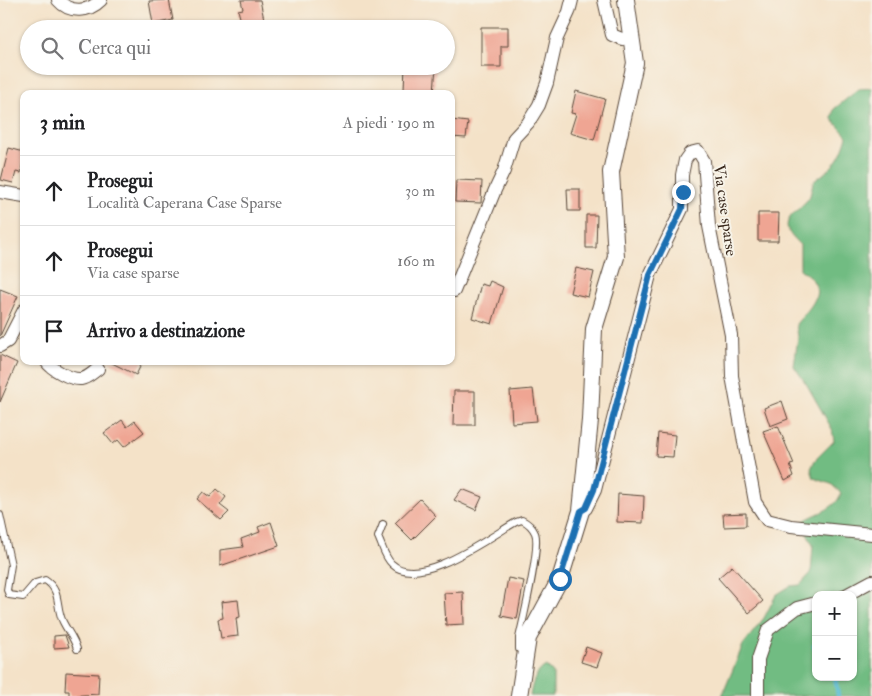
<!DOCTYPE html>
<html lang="it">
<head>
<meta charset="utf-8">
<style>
  body { margin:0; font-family:"IM FELL Double Pica",serif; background:#f2f2f2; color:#202124 }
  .controls { position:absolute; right:15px; bottom:15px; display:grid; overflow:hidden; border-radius:10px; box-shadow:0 1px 4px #0004 }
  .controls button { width:45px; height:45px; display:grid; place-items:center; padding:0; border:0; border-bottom:1px solid #e0e0e0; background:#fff; color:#202124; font:25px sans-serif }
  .stop { position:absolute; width:15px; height:15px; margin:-11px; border:4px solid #1f6fb2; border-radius:50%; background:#fff }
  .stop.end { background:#1f6fb2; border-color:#fff; box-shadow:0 1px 5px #0008 }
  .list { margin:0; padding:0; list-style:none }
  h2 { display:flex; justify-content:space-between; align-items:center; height:65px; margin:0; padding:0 20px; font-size:21px }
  h2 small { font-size:16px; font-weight:400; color:#757577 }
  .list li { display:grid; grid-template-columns:32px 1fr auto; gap:15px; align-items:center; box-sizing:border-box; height:70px; padding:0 20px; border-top:1px solid #e0e0e0 }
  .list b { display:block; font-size:19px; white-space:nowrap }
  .list p { margin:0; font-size:16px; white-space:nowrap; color:#757577 }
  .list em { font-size:16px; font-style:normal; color:#757577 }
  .icon { flex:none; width:28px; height:28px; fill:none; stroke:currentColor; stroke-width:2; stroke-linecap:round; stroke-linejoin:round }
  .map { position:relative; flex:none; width:872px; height:696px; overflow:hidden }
  .search { position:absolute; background:#fff; box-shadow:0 1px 4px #0004; left:20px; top:20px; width:435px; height:55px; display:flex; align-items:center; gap:12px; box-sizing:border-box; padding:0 18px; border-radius:28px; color:#757577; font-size:19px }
  .panel { position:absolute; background:#fff; box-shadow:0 1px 4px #0004; left:20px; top:90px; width:435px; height:275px; border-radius:10px }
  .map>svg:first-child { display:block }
  .forest { fill:#71bc82; stroke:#567350; fill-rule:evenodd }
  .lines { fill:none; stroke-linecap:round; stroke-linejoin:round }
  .stream { stroke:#55bad3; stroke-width:4.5 }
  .building { fill:#efa593 }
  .service-casing { stroke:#574638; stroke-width:8 }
  .minor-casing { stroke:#574638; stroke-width:14 }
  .tertiary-casing { stroke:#574638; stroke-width:18 }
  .service { stroke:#fff; stroke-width:6 }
  .minor { stroke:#fff; stroke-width:12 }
  .tertiary { stroke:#fff; stroke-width:16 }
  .route { stroke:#1f6fb2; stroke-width:6 }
  .labels { text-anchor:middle; stroke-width:4; stroke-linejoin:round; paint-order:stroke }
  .street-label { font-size:16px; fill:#3b2a1e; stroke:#f7f3e8 }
</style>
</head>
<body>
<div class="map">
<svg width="872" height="696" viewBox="0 0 872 696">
  <rect width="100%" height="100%" fill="#f7f3e8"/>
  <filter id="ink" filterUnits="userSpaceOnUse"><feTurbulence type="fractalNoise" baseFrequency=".02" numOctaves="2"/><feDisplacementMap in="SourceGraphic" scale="10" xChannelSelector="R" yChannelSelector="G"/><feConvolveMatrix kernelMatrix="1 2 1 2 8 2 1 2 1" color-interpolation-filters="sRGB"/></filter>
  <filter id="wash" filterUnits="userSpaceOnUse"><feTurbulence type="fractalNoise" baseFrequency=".0096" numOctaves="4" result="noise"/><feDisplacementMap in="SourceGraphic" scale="20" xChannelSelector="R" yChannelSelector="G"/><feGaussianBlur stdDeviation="1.12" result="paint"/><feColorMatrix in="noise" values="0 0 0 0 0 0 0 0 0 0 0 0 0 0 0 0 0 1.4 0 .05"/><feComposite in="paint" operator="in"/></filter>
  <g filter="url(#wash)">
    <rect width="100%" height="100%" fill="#f4e2c8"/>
    <!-- forest -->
    <g class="forest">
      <path d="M 872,88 L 872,696 L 722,696 L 743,645 L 764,618 L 776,595 L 790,586 L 800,585 L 811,573 L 813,545 L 801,523 C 813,513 836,511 841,493 L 831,484 L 814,478 L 811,469 L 815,460 L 834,441 L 832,429 L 807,385 L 794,366 L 798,337 L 796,324 C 814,303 830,289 800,269 L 800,245 C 774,221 793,217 809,198 C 811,194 812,187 813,182 C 833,167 840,161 847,136 L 832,119 L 834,109 L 859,89 ZM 816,595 L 853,595 L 853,677 L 816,677 Z"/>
      <path d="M 546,666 L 553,673 L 553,696 L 530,696 C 532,684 535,672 546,666 Z"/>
    </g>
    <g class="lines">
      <!-- stream -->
      <g class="stream">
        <polyline points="814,646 816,648"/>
        <polyline points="835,677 838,696"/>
      </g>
    </g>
    <g id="blocks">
      <!-- building -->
      <g class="building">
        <polygon points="169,0 173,20 153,24 149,1"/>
        <polygon points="241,0 260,0 266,29 243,29 238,10 243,9"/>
        <polygon points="481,27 508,27 508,46 501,46 501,67 481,67"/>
        <polygon points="405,66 436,66 434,92 404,90"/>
        <polygon points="576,91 605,99 594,140 570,133 576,114 571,113"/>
        <polygon points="451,120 468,122 466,138 451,137"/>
        <polygon points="9,148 24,152 21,173 16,172 13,183 1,180"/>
        <polygon points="456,180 482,181 481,203 455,202"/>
        <polygon points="567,189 580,189 580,211 568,211"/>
        <polygon points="758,213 779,213 778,241 758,241"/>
        <polygon points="586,215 597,215 596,248 586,248"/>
        <polygon points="576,268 594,272 588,297 570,293"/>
        <polygon points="490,281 503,287 492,324 472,318 481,284 488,286"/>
        <polygon points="0,289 18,296 0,336"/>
        <polygon points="0,355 17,363 0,402"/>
        <polygon points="108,361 143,361 136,375"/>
        <polygon points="533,389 537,421 512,423 510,391"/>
        <polygon points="454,391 475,391 475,425 453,425"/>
        <polygon points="782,401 788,419 770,426 764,408"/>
        <polygon points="122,420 127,427 135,421 144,432 124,447 118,440 113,444 104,433"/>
        <polygon points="778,426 794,464 790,465 794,476 785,481 763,431"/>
        <polygon points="658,433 675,435 673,457 656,456"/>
        <polygon points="217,489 226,497 220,505 229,512 221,520 197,499 203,492 210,497"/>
        <polygon points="462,489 482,497 476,510 454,500"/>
        <polygon points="618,494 644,496 643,523 617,522"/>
        <polygon points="420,499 436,516 412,540 395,523"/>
        <polygon points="746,513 746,526 724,527 723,514"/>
        <polygon points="271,522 279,546 220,566 220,550 243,547 241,539 260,532 258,527"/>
        <polygon points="732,566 763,601 749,613 718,578"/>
        <polygon points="508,578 524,581 517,619 501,616"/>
        <polygon points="463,592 464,624 446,625 444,593"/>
        <polygon points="238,600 240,617 236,618 238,636 221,638 218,619 223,618 221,602"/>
        <polygon points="65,635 69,647 54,648 54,636"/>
        <polygon points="586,647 602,653 597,667 581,662"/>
        <polygon points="66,672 99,674 98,694 69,696 69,691 65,691"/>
      </g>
    </g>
  </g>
  <g filter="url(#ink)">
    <use href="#blocks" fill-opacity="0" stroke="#574638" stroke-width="1"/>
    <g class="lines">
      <!-- service casing -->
      <g class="service-casing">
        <g id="service">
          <path d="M 0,515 L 11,565 L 7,590 L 9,595 L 23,597 L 35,583 L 45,580 C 62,591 55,606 63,622 C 68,632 74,638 77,649"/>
          <path d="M 383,524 L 378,537 C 382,545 385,558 392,564 C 419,590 491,536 516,522 L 522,520 C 528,523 532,526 535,533 C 541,546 523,620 519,638 L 519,649"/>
        </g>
      </g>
      <!-- minor casing -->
      <g class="minor-casing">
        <g id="minor">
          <path d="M 58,0 C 70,14 89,12 101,0"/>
          <polyline points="604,0 612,35 622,39 632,37"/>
          <polyline points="0,192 24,196"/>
          <polyline points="454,291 495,190 504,171 514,138 528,123 539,105 547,83 557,38 569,12 572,0"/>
          <polyline points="0,346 8,341 24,310"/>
          <path d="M 46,361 C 51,369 71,380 81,379 C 88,378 92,373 98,369"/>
          <polyline points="581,511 586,508 595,490 650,275 682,209 682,175 685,160 690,153 698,151 704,161 709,226 731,335 732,376 755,502 767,520 791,526 872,534"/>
          <polyline points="846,595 872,581"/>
          <polyline points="758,696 758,659 768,630 797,608 816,603"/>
        </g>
      </g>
      <!-- tertiary casing -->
      <g class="tertiary-casing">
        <polyline id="tertiary" points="519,696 528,638 560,579 581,511 590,420 594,329 616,257 611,172 635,63 626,0"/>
      </g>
      <!-- service -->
      <use href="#service" class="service"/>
      <!-- minor -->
      <use href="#minor" class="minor"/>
      <!-- tertiary -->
      <use href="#tertiary" class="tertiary"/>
    </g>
  </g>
  <g class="lines" filter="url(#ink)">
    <!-- route -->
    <polyline class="route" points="560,579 581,511 586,508 594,490 650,275 682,209 683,192"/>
  </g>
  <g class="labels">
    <!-- street labels -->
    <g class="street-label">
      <text transform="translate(726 210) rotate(82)" y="6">Via case sparse</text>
    </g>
  </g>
</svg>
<div class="controls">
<button>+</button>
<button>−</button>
</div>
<div class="stop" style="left:560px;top:579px"></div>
<div class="stop end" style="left:683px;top:192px"></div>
<div class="search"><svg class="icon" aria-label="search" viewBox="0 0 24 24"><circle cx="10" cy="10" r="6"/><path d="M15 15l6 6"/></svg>Cerca qui</div>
<section class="panel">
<h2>3 min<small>A piedi · 190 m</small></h2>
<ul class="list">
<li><svg class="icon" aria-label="ahead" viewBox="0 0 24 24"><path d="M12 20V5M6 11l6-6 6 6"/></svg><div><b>Prosegui</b><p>Località Caperana Case Sparse</p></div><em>30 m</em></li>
<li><svg class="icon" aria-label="ahead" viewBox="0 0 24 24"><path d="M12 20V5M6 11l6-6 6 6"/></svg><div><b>Prosegui</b><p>Via case sparse</p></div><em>160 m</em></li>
<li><svg class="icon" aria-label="arrive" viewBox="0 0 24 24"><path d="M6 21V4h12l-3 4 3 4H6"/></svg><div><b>Arrivo a destinazione</b></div></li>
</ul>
</section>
</div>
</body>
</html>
